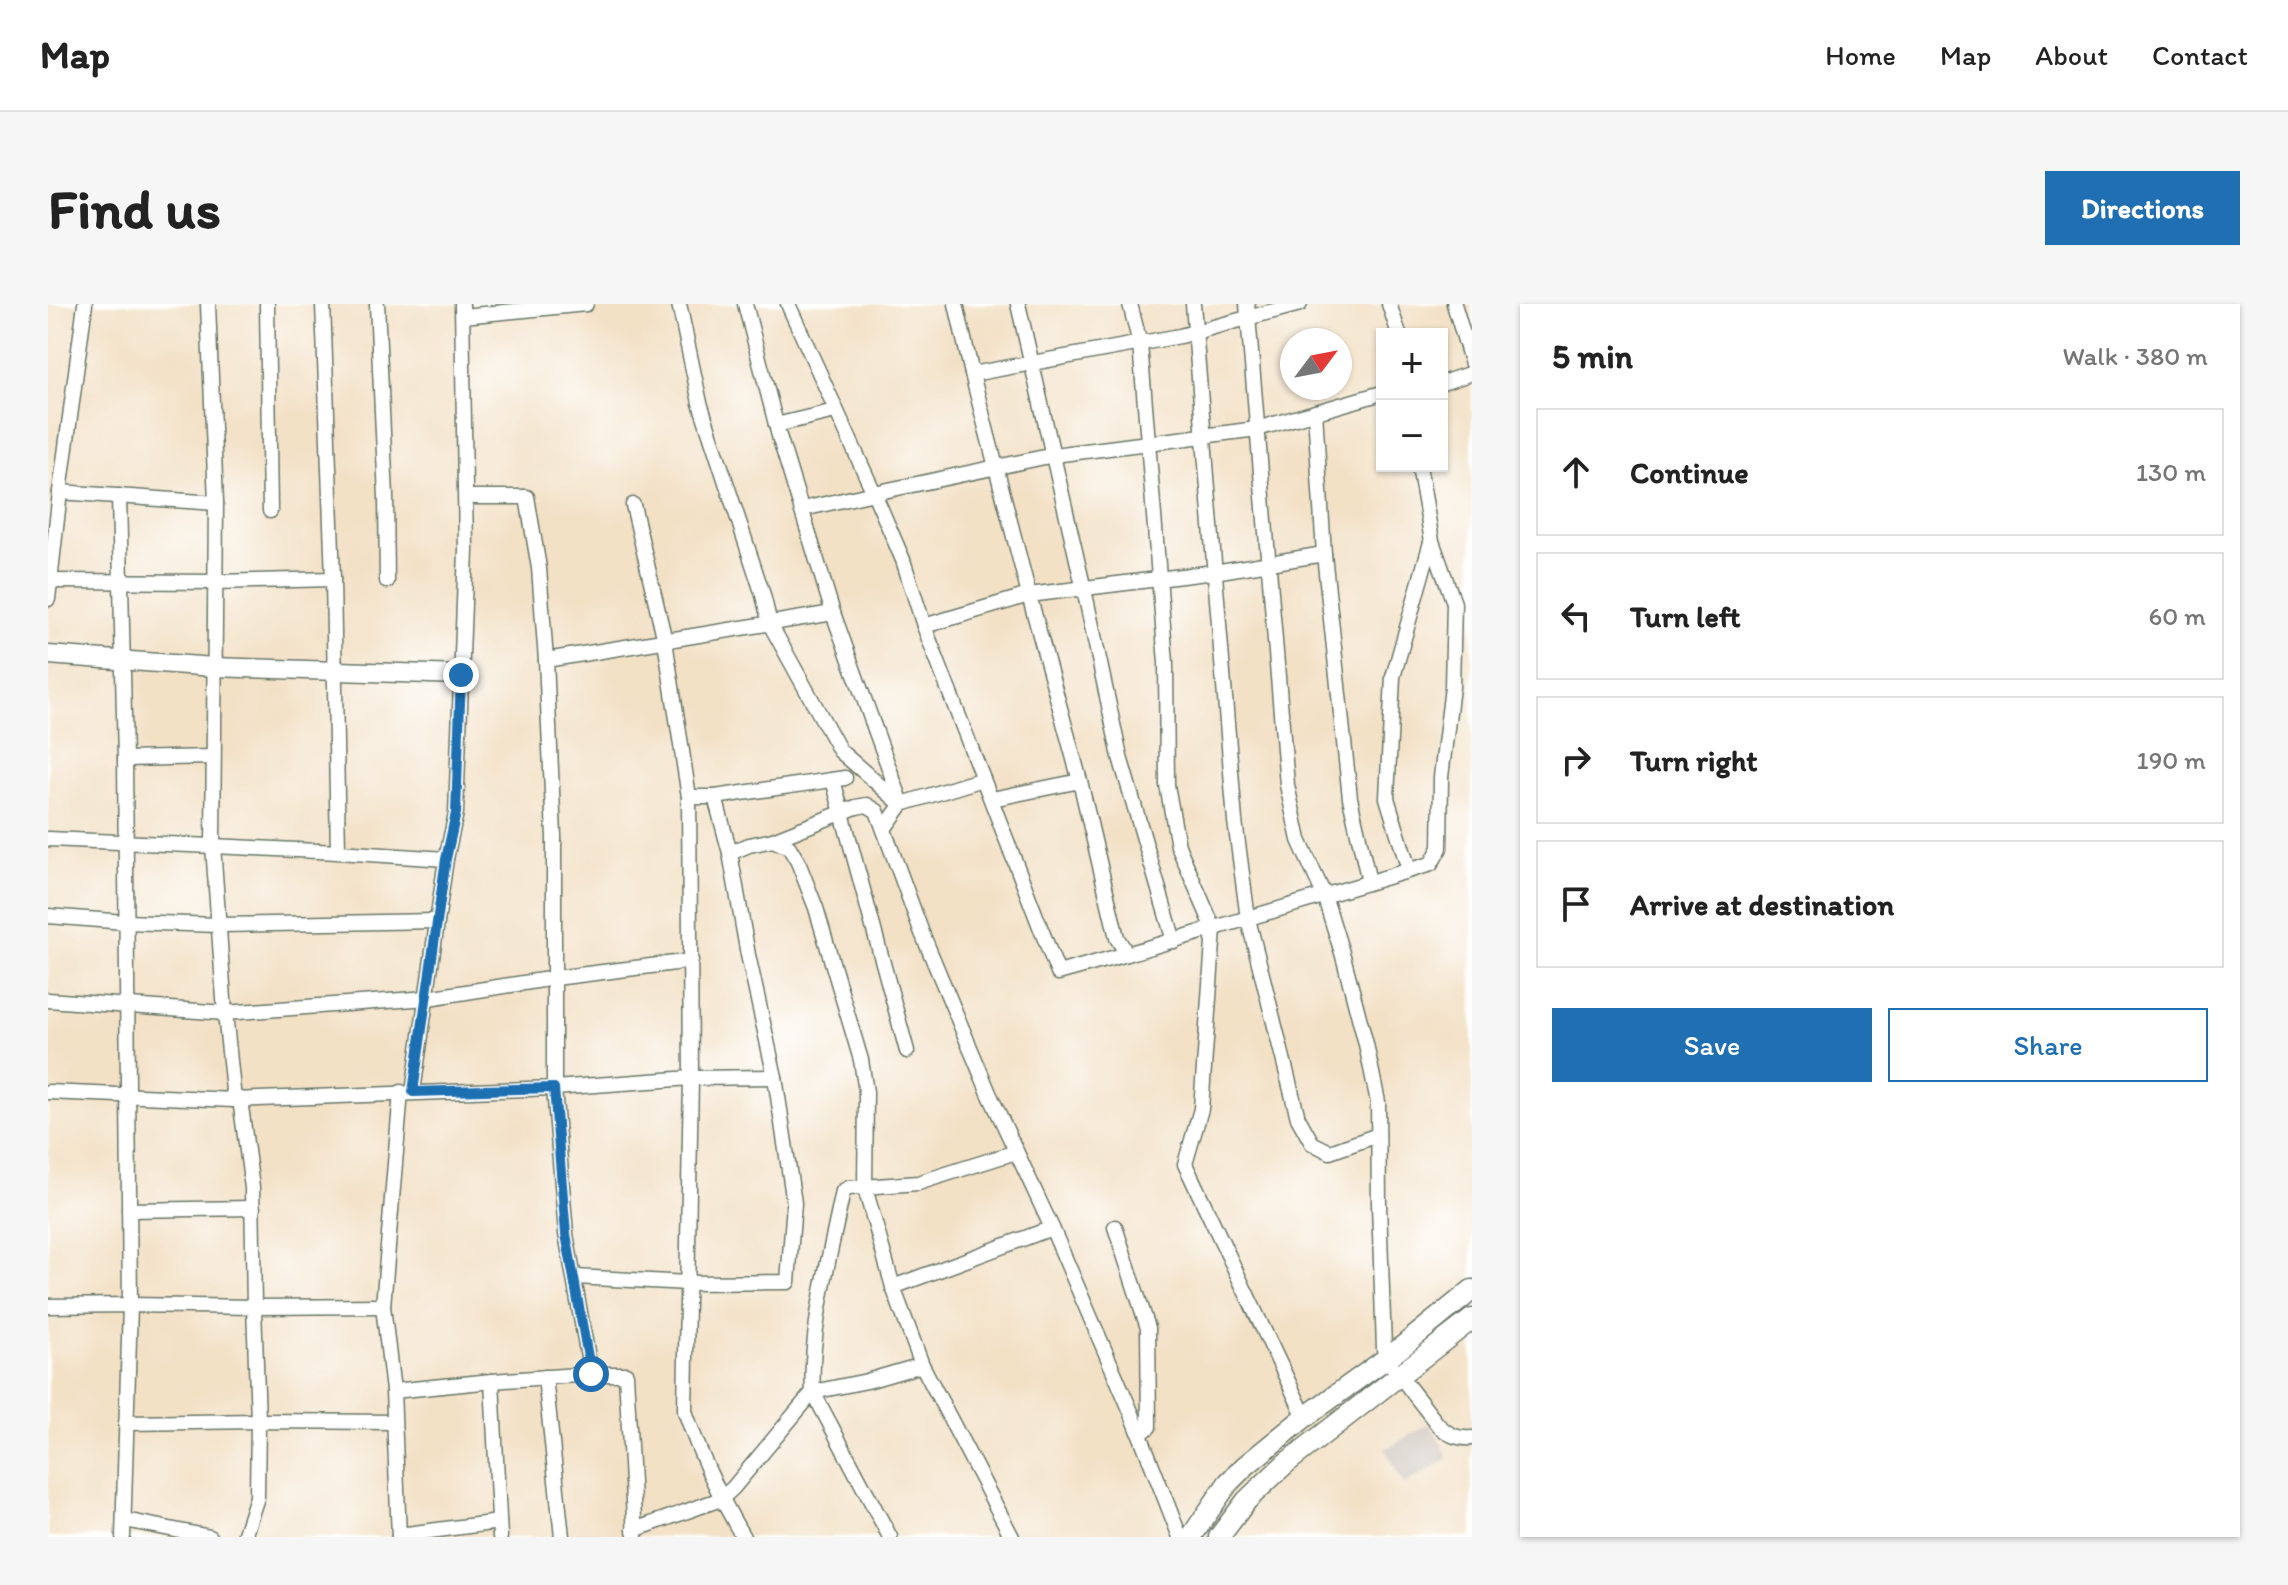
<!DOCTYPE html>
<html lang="en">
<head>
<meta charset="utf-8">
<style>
  body { margin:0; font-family:Itim,sans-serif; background:#f6f6f6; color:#222 }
  .controls { position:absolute; right:24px; top:24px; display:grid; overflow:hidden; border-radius:0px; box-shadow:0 2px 6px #0004 }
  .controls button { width:72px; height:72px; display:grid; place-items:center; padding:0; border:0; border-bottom:2px solid #e0e0e0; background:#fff; color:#222; font:40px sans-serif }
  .compass { position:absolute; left:1232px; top:24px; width:72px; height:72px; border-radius:50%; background:#fff; box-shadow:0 2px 6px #0004; rotate:58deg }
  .stop { position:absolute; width:24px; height:24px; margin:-18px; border:6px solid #1f6fb2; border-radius:50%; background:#fff }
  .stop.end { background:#1f6fb2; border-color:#fff; box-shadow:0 2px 8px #0008 }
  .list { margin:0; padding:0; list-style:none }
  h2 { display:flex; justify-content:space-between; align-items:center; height:104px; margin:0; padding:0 32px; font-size:34px }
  h2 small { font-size:26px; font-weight:400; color:#767676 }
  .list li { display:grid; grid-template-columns:52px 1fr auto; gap:24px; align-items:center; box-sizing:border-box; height:128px; margin:0 16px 16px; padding:0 16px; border:2px solid #e0e0e0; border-radius:0px }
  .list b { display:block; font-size:30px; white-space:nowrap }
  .list em { font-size:26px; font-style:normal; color:#767676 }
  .actions { display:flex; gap:16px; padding:24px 32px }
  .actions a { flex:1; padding:18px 0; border:2px solid #1f6fb2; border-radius:0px; text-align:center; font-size:28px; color:#1f6fb2 }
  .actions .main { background:#1f6fb2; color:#fff }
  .icon { flex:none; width:44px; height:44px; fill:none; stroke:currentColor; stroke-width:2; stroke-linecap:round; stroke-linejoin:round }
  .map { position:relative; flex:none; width:1424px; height:1233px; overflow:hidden; border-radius:0px }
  header { display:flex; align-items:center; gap:48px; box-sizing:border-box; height:112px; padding:0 40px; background:#fff; border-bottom:2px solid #e0e0e0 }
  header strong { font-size:38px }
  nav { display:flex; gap:44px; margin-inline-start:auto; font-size:28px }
  .intro { display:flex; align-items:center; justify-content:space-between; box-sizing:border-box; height:192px; padding:0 48px }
  h1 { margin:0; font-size:56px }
  .button { padding:20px 36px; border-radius:0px; background:#1f6fb2; color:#fff; font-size:28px; font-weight:700 }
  main { display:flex; gap:48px; padding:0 48px }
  aside { flex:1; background:#fff; border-radius:0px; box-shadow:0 2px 6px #0004 }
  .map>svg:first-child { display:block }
  .industrial { fill:#ccc2b9 }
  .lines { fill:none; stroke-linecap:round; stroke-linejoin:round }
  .minor-casing { stroke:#697667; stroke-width:17 }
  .tertiary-casing { stroke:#697667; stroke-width:21 }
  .secondary-casing { stroke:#697667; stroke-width:23 }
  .minor { stroke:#fff; stroke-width:14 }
  .tertiary { stroke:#fff; stroke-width:18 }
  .secondary { stroke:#fff; stroke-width:20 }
  .route { stroke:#1f6fb2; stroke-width:10 }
</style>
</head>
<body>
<header>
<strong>Map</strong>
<nav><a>Home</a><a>Map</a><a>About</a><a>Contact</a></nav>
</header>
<div class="intro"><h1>Find us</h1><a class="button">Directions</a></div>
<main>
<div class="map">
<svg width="1424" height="1233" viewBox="0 0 1424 1233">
  <rect width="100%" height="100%" fill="#fff"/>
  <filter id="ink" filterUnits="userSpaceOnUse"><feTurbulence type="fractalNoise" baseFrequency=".0125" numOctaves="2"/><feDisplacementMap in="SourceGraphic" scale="16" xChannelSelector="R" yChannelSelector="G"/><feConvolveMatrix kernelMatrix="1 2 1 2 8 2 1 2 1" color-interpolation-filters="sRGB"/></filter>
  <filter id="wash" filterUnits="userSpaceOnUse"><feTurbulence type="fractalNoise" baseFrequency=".006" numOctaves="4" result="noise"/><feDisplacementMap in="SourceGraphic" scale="32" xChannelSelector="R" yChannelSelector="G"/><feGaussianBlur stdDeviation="1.8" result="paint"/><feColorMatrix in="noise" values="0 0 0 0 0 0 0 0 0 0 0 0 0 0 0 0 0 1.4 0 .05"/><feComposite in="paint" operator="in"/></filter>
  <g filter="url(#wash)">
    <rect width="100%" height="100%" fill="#f3e1c6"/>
    <!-- industrial -->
    <polygon class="industrial" points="1382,1120 1401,1154 1356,1180 1337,1145"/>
  </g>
  <g filter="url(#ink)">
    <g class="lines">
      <!-- minor casing -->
      <g class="minor-casing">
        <g id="minor">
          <polyline points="219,0 222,207"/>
          <polyline points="275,0 285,275 290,548 165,542 177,709 186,796 506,784 506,532 498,356 785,309 854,500"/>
          <polyline points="329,0 338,193 339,277"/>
          <polyline points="631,0 652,99 715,291 722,320 792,447 853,500"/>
          <polyline points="697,0 731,132 785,309"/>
          <polyline points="740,0 826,189 1006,151 1209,125 1334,89"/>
          <polyline points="908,0 924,70"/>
          <polyline points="970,0 1039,299 1072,453 1126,637"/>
          <polyline points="1082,0 1092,40 1118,359 1119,481 1130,542 1166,625 1153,805 1137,860 1257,1113"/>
          <polyline points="1145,0 1187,517 1200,615 1250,814 1264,839 1282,848 1330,831"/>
          <path d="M 1199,0 L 1239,481 L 1251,536 L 1276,591 L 1295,652 L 1318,740 L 1330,798 L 1331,900 L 1336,1045 L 1338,1054 L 1390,1121 C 1401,1131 1409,1135 1424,1134"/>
          <polyline points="1341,0 1351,30"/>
          <polyline points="1406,0 1424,60"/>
          <polyline points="415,12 538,0"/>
          <polyline points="1394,79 1424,69"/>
          <polyline points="1267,108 1276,250 1302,494 1321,578"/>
          <polyline points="728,121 787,107"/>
          <polyline points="12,188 168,199 160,0"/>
          <polyline points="71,192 77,455 82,1001 75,1233"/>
          <polyline points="418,193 479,193 491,264 498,356"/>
          <path d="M 585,201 L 617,337 L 641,493 L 643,774 L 637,1107 C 652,1152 671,1192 695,1233"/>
          <polyline points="755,205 826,189 855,256 876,322"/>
          <polyline points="2,277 167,278 285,275"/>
          <polyline points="0,295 12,188 37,0"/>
          <polyline points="77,455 164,453"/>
          <polyline points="935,475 1010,669 1079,650"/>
          <polyline points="785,476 859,747"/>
          <polyline points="1032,477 981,291 1166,268 1276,250"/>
          <polyline points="641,493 667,493 797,474"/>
          <polyline points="944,495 1032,477 1069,634 1079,650 1383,560 1392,544 1393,473 1404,383 1406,299 1384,237 1371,162"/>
          <polyline points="836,525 854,500 935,475 876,322 981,291 924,70 1132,32 1252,0"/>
          <polyline points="0,535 165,542 168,199"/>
          <polyline points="725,536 808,503 819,501 829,507 874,629 941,789 1004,924 1084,1110 1132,1233"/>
          <polyline points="290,548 398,555 365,788"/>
          <polyline points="682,549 701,541 725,536 741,543 750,558 768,604 813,756 818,788 817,884 845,983 874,1061 964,1233"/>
          <polyline points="398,555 408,509 418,246 414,0"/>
          <polyline points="1361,566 1339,494 1345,373 1383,238"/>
          <polyline points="0,612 77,618 171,621 389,617"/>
          <polyline points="0,696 177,709 380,694 507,674 643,657"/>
          <polyline points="0,788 186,796"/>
          <polyline points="192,795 204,884 206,1003 335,1002"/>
          <polyline points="81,906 205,904"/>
          <polyline points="1067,923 1100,1024 1101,1123 1092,1130"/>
          <polyline points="527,973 640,979 740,978 746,899 727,773 700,651 682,549 667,493"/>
          <polyline points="845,983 1004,924"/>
          <polyline points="0,1002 82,1001 206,1003 210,1117 209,1193 196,1233"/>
          <polyline points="543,1070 578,1070 587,1233"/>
          <polyline points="497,1073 514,1233"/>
          <polyline points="444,1077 543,1070 518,930 506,784 643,774 727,773"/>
          <polyline points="345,1087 335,1002 353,788"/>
          <polyline points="78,1119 210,1117 346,1118"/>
          <polyline points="77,1216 162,1233"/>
          <polyline points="586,1226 673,1195 685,1184 765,1088 819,1077 874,1061"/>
          <polyline points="351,1231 451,1218"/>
          <polyline points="351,1233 345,1087 444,1077 452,1233"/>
          <path d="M 842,1233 L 765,1088 C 761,1027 783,948 795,887 L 801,884 L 870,879 L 968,848"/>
        </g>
      </g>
      <!-- tertiary casing -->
      <g class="tertiary-casing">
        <polyline id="tertiary" points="0,351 166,363 413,371"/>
      </g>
      <!-- secondary casing -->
      <g class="secondary-casing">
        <g id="secondary">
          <polyline points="1143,1233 1180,1179 1197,1162 1257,1113 1350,1046 1424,986"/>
          <polyline points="1171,1233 1199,1196 1237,1160 1424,1015"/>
        </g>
      </g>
      <!-- minor -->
      <use href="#minor" class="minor"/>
      <!-- tertiary -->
      <use href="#tertiary" class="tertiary"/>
      <!-- secondary -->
      <use href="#secondary" class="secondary"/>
    </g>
  </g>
  <g class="lines" filter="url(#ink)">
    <!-- route -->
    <polyline class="route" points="413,371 408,509 398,555 365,788 506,784 518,930 543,1070"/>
  </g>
</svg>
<div class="controls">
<button>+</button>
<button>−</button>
</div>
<svg class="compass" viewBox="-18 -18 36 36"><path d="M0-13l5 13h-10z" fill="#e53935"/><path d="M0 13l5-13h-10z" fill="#767676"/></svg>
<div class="stop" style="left:543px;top:1070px"></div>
<div class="stop end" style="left:413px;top:371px"></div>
</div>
<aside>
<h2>5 min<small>Walk · 380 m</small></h2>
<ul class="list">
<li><svg class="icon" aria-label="ahead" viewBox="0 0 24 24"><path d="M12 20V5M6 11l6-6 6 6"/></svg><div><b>Continue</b></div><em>130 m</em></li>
<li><svg class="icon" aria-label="left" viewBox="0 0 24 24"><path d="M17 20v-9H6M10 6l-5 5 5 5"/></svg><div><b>Turn left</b></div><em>60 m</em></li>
<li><svg class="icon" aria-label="right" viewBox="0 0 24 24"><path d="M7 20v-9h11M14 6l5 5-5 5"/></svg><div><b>Turn right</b></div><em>190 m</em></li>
<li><svg class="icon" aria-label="arrive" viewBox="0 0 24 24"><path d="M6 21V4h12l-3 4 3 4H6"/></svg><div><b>Arrive at destination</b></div></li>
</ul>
<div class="actions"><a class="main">Save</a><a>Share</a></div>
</aside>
</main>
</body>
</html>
